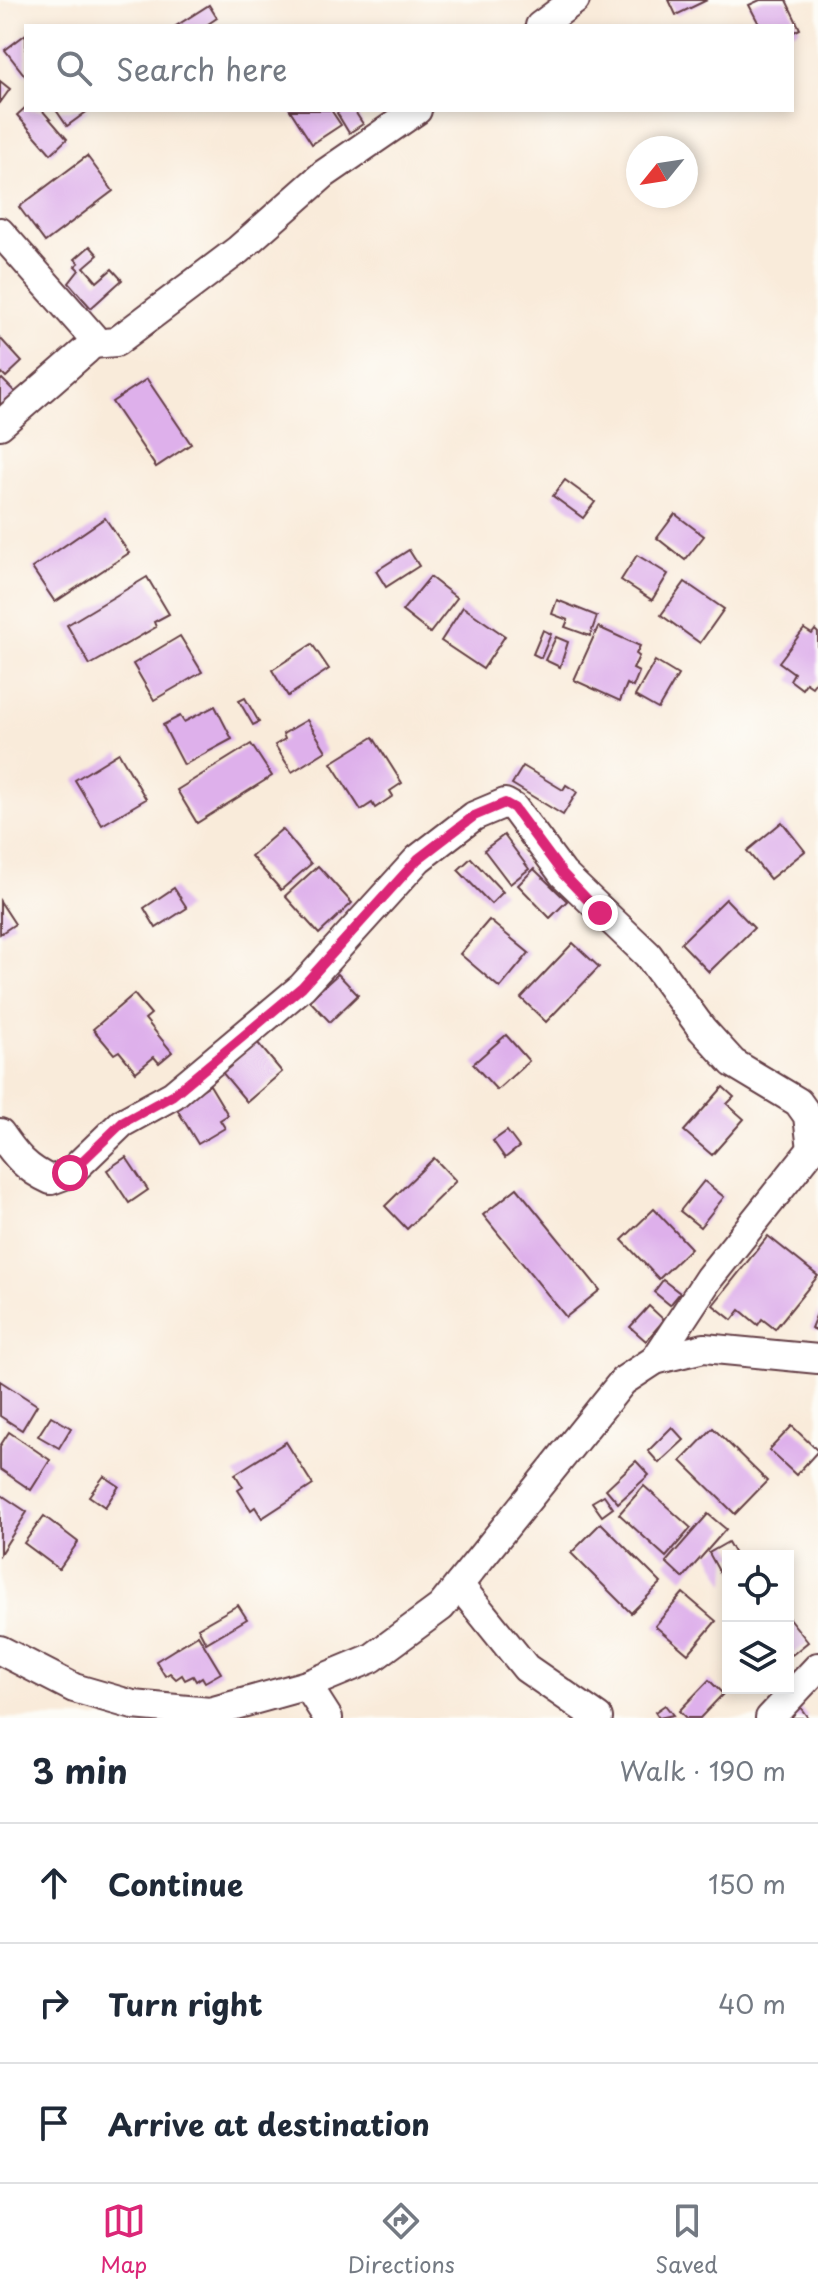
<!DOCTYPE html>
<html lang="en">
<head>
<meta charset="utf-8">
<style>
  body { margin:0; font-family:"Playpen Sans",sans-serif; background:#f6f6f7; color:#1f2937 }
  .controls { position:absolute; right:24px; bottom:24px; display:grid; overflow:hidden; border-radius:0px; box-shadow:0 4px 12px #0003 }
  .controls button { width:72px; height:72px; display:grid; place-items:center; padding:0; border:0; border-bottom:2px solid #e0e1e3; background:#fff; color:#1f2937; font:40px sans-serif }
  .compass { position:absolute; left:626px; top:136px; width:72px; height:72px; border-radius:50%; background:#fff; box-shadow:0 4px 12px #0003; rotate:240deg }
  .stop { position:absolute; width:24px; height:24px; margin:-18px; border:6px solid #db2777; border-radius:50%; background:#fff }
  .stop.end { background:#db2777; border-color:#fff; box-shadow:0 2px 8px #0008 }
  .list { margin:0; padding:0; list-style:none }
  h2 { display:flex; justify-content:space-between; align-items:center; height:104px; margin:0; padding:0 32px; font-size:34px }
  h2 small { font-size:26px; font-weight:400; color:#747a83 }
  .list li { display:grid; grid-template-columns:52px 1fr auto; gap:24px; align-items:center; box-sizing:border-box; height:120px; padding:0 32px; border-top:2px solid #e0e1e3 }
  .list b { display:block; font-size:30px; white-space:nowrap }
  .list em { font-size:26px; font-style:normal; color:#747a83 }
  .icon { flex:none; width:44px; height:44px; fill:none; stroke:currentColor; stroke-width:2; stroke-linecap:round; stroke-linejoin:round }
  .map { position:relative; flex:none; width:818px; height:1718px; overflow:hidden }
  .search { position:absolute; background:#fff; box-shadow:0 4px 12px #0003; left:24px; right:24px; top:24px; height:88px; display:flex; align-items:center; gap:20px; box-sizing:border-box; padding:0 28px; border-radius:0px; color:#747a83; font-size:30px }
  .sheet { height:464px; background:#fff }
  nav { display:flex; justify-content:space-around; align-items:center; box-sizing:border-box; height:112px; border-top:2px solid #e0e1e3; background:#fff; font-size:22px; color:#747a83 }
  nav a { display:grid; justify-items:center; gap:4px }
  nav .on { color:#db2777 }
  .map>svg:first-child { display:block }
  .building { fill:#deb0eb }
  .lines { fill:none; stroke-linecap:round; stroke-linejoin:round }
  .street-casing { stroke:#643e45; stroke-width:32 }
  .street { stroke:#fff; stroke-width:28 }
  .route { stroke:#db2777; stroke-width:10 }
</style>
</head>
<body>
<div class="map">
<svg width="818" height="1718" viewBox="0 0 818 1718">
  <rect width="100%" height="100%" fill="#fdfcf7"/>
  <filter id="ink" filterUnits="userSpaceOnUse"><feTurbulence type="fractalNoise" baseFrequency=".0125" numOctaves="2"/><feDisplacementMap in="SourceGraphic" scale="16" xChannelSelector="R" yChannelSelector="G"/><feConvolveMatrix kernelMatrix="1 2 1 2 8 2 1 2 1" color-interpolation-filters="sRGB"/></filter>
  <filter id="wash" filterUnits="userSpaceOnUse"><feTurbulence type="fractalNoise" baseFrequency=".006" numOctaves="4" result="noise"/><feDisplacementMap in="SourceGraphic" scale="32" xChannelSelector="R" yChannelSelector="G"/><feGaussianBlur stdDeviation="1.8" result="paint"/><feColorMatrix in="noise" values="0 0 0 0 0 0 0 0 0 0 0 0 0 0 0 0 0 1.4 0 .05"/><feComposite in="paint" operator="in"/></filter>
  <g filter="url(#wash)">
    <rect width="100%" height="100%" fill="#f9ebda"/>
    <g id="blocks">
      <!-- building -->
      <g class="building">
        <polygon points="669,0 707,0 676,15"/>
        <polygon points="760,0 786,0 800,29 792,33 792,26 760,26 749,5"/>
        <polygon points="209,5 217,18 205,26 176,26"/>
        <polygon points="26,34 26,77 5,50"/>
        <polygon points="0,81 10,89 0,103"/>
        <polygon points="26,107 26,110 42,110 67,139 51,154 17,115"/>
        <polygon points="56,110 89,110 67,126"/>
        <polygon points="290,110 331,110 341,125 312,144"/>
        <polygon points="342,110 354,110 363,124 349,133 337,113"/>
        <polygon points="87,156 113,191 45,242 19,207"/>
        <polygon points="90,246 98,255 84,267 97,282 112,269 122,280 91,308 69,283 79,270 75,266 79,263 75,259"/>
        <polygon points="0,338 22,362 6,377 2,373 0,375"/>
        <polygon points="2,379 20,397 0,408 0,381"/>
        <polygon points="147,379 191,444 156,467 112,402"/>
        <polygon points="565,480 595,502 583,518 553,496"/>
        <polygon points="675,514 704,536 685,560 657,538"/>
        <polygon points="105,518 129,553 55,602 32,568"/>
        <polygon points="409,550 419,566 386,587 376,571"/>
        <polygon points="637,555 668,574 652,600 621,580"/>
        <polygon points="147,577 169,614 154,622 156,627 90,665 67,625"/>
        <polygon points="430,577 457,598 430,633 402,611"/>
        <polygon points="685,582 724,609 700,643 661,615"/>
        <polygon points="557,600 597,616 590,636 565,627 568,620 552,614"/>
        <polygon points="463,607 505,636 483,669 441,641"/>
        <polygon points="598,627 640,646 636,654 639,656 633,669 639,672 633,687 627,684 620,701 574,680"/>
        <polygon points="804,629 812,634 815,630 818,633 818,679 812,687 806,683 802,689 790,680 794,673 779,662"/>
        <polygon points="543,630 551,634 541,658 533,654"/>
        <polygon points="180,636 202,672 154,700 133,664"/>
        <polygon points="556,637 568,642 560,667 545,660"/>
        <polygon points="312,644 329,669 288,696 272,670"/>
        <polygon points="655,661 678,675 658,709 635,696"/>
        <polygon points="245,698 259,722 253,725 239,701"/>
        <polygon points="215,706 232,739 184,765 163,725 180,716 184,722"/>
        <polygon points="307,720 326,751 292,772 275,745 285,739 283,734"/>
        <polygon points="373,737 402,783 390,791 393,796 375,808 372,803 361,810 331,763"/>
        <polygon points="251,744 272,776 197,823 177,790"/>
        <polygon points="119,753 146,799 102,825 75,780"/>
        <polygon points="523,766 563,790 566,785 577,792 563,815 512,784"/>
        <polygon points="782,822 805,851 770,879 747,851"/>
        <polygon points="282,829 311,864 281,890 251,856"/>
        <polygon points="504,835 529,869 510,884 484,850"/>
        <polygon points="471,858 503,892 491,904 458,870"/>
        <polygon points="318,866 352,903 319,934 285,896"/>
        <polygon points="534,869 567,901 550,918 518,885"/>
        <polygon points="174,888 187,908 156,928 144,908"/>
        <polygon points="726,899 754,928 709,972 681,943"/>
        <polygon points="0,901 15,924 0,934"/>
        <polygon points="489,920 529,953 500,988 460,954"/>
        <polygon points="573,943 599,967 546,1022 521,998"/>
        <polygon points="338,974 358,995 330,1022 309,1000"/>
        <polygon points="134,994 151,1014 145,1019 172,1052 159,1063 154,1057 136,1072 119,1051 114,1054 93,1029"/>
        <polygon points="506,1035 529,1061 497,1090 473,1064"/>
        <polygon points="257,1042 282,1072 247,1102 221,1071"/>
        <polygon points="210,1085 228,1115 220,1120 225,1128 198,1144 175,1106"/>
        <polygon points="723,1087 734,1097 727,1104 744,1119 712,1155 684,1131"/>
        <polygon points="507,1131 519,1147 505,1158 493,1141"/>
        <polygon points="126,1157 148,1190 129,1203 107,1170"/>
        <polygon points="434,1158 456,1181 407,1229 385,1206"/>
        <polygon points="704,1181 724,1197 700,1227 680,1211"/>
        <polygon points="517,1188 600,1290 566,1317 483,1215"/>
        <polygon points="654,1209 691,1248 659,1279 622,1240"/>
        <polygon points="768,1236 818,1276 775,1329 762,1319 758,1325 740,1310 732,1320 713,1305"/>
        <polygon points="663,1280 680,1293 670,1305 654,1292"/>
        <polygon points="649,1306 664,1320 646,1341 630,1327"/>
        <polygon points="818,1311 818,1331 811,1328"/>
        <polygon points="0,1381 37,1405 22,1430 0,1416"/>
        <polygon points="51,1416 71,1428 59,1448 38,1436"/>
        <polygon points="792,1426 818,1451 796,1475 769,1450"/>
        <polygon points="672,1427 684,1440 659,1463 648,1451"/>
        <polygon points="713,1428 767,1481 735,1514 681,1461"/>
        <polygon points="9,1432 50,1460 31,1490 0,1469 0,1446"/>
        <polygon points="286,1442 313,1485 262,1518 255,1507 251,1510 238,1490 243,1487 235,1474"/>
        <polygon points="636,1461 649,1475 618,1503 606,1489"/>
        <polygon points="104,1476 119,1486 105,1507 89,1496"/>
        <polygon points="644,1486 691,1528 666,1557 619,1514"/>
        <polygon points="0,1494 27,1512 0,1554"/>
        <polygon points="604,1495 613,1508 602,1516 592,1502"/>
        <polygon points="708,1514 726,1529 683,1578 666,1562"/>
        <polygon points="44,1516 78,1542 59,1569 24,1543"/>
        <polygon points="601,1523 661,1583 631,1613 571,1553"/>
        <polygon points="728,1542 736,1556 728,1556 726,1584 709,1553"/>
        <polygon points="683,1593 716,1621 688,1654 655,1626"/>
        <polygon points="238,1605 247,1619 206,1643 198,1628"/>
        <polygon points="788,1617 808,1642 792,1655 788,1651"/>
        <polygon points="198,1635 221,1673 205,1682 202,1677 196,1681 193,1676 185,1680 182,1675 176,1679 170,1673 165,1676 156,1661"/>
        <polygon points="709,1680 723,1694 700,1718 686,1718 679,1711"/>
        <polygon points="665,1705 673,1715 659,1718 655,1712"/>
        <polygon points="800,1707 808,1718 786,1718"/>
      </g>
    </g>
  </g>
  <g filter="url(#ink)">
    <use href="#blocks" fill-opacity="0" stroke="#643e45" stroke-width="2"/>
    <g class="lines">
      <!-- street casing -->
      <g class="street-casing">
        <g id="street">
          <polyline points="540,26 575,0"/>
          <polyline points="0,232 92,336 92,344 85,351 0,425"/>
          <polyline points="92,344 116,342 238,250 324,174 417,110"/>
          <path d="M 0,1133 C 15,1155 26,1169 51,1180 L 70,1173 L 122,1123 L 173,1095 L 302,987 L 418,859 L 474,816 L 505,803 L 514,808 L 563,874 L 648,955 L 702,1029 L 733,1063 L 798,1102 L 808,1116 L 812,1149"/>
          <polyline points="655,1360 709,1278 812,1149 818,1145"/>
          <polyline points="459,1585 526,1668 598,1718"/>
          <polyline points="0,1650 74,1688 133,1705 210,1712 307,1685 372,1658 441,1607 623,1381 655,1360 704,1348 818,1359"/>
          <polyline points="307,1685 328,1718"/>
          <polyline points="770,1718 818,1667"/>
        </g>
      </g>
      <!-- street -->
      <use href="#street" class="street"/>
    </g>
  </g>
  <g class="lines" filter="url(#ink)">
    <!-- route -->
    <polyline class="route" points="70,1173 122,1123 173,1095 302,987 418,859 474,816 505,803 514,808 563,874 600,913"/>
  </g>
</svg>
<div class="controls">
<button><svg class="icon" aria-label="locate" viewBox="0 0 24 24"><circle cx="12" cy="12" r="6"/><path d="M12 2v4M12 18v4M2 12h4M18 12h4"/></svg></button>
<button><svg class="icon" aria-label="layers" viewBox="0 0 24 24"><path d="M12 4l9 5-9 5-9-5zM3 14l9 5 9-5"/></svg></button>
</div>
<svg class="compass" viewBox="-18 -18 36 36"><path d="M0-13l5 13h-10z" fill="#e53935"/><path d="M0 13l5-13h-10z" fill="#747a83"/></svg>
<div class="stop" style="left:70px;top:1173px"></div>
<div class="stop end" style="left:600px;top:913px"></div>
<div class="search"><svg class="icon" aria-label="search" viewBox="0 0 24 24"><circle cx="10" cy="10" r="6"/><path d="M15 15l6 6"/></svg>Search here</div>
</div>
<section class="sheet">
<h2>3 min<small>Walk · 190 m</small></h2>
<ul class="list">
<li><svg class="icon" aria-label="ahead" viewBox="0 0 24 24"><path d="M12 20V5M6 11l6-6 6 6"/></svg><div><b>Continue</b></div><em>150 m</em></li>
<li><svg class="icon" aria-label="right" viewBox="0 0 24 24"><path d="M7 20v-9h11M14 6l5 5-5 5"/></svg><div><b>Turn right</b></div><em>40 m</em></li>
<li><svg class="icon" aria-label="arrive" viewBox="0 0 24 24"><path d="M6 21V4h12l-3 4 3 4H6"/></svg><div><b>Arrive at destination</b></div></li>
</ul>
</section>
<nav>
<a class="on"><svg class="icon" aria-label="map" viewBox="0 0 24 24"><path d="M3 6l6-2 6 2 6-2v14l-6 2-6-2-6 2zM9 4v14M15 6v14"/></svg>Map</a>
<a><svg class="icon" aria-label="directions" viewBox="0 0 24 24"><path d="M12 3l9 9-9 9-9-9zM9 14v-3h6M13 9l2 2-2 2"/></svg>Directions</a>
<a><svg class="icon" aria-label="saved" viewBox="0 0 24 24"><path d="M7 4h10v16l-5-4-5 4z"/></svg>Saved</a>
</nav>
</body>
</html>
